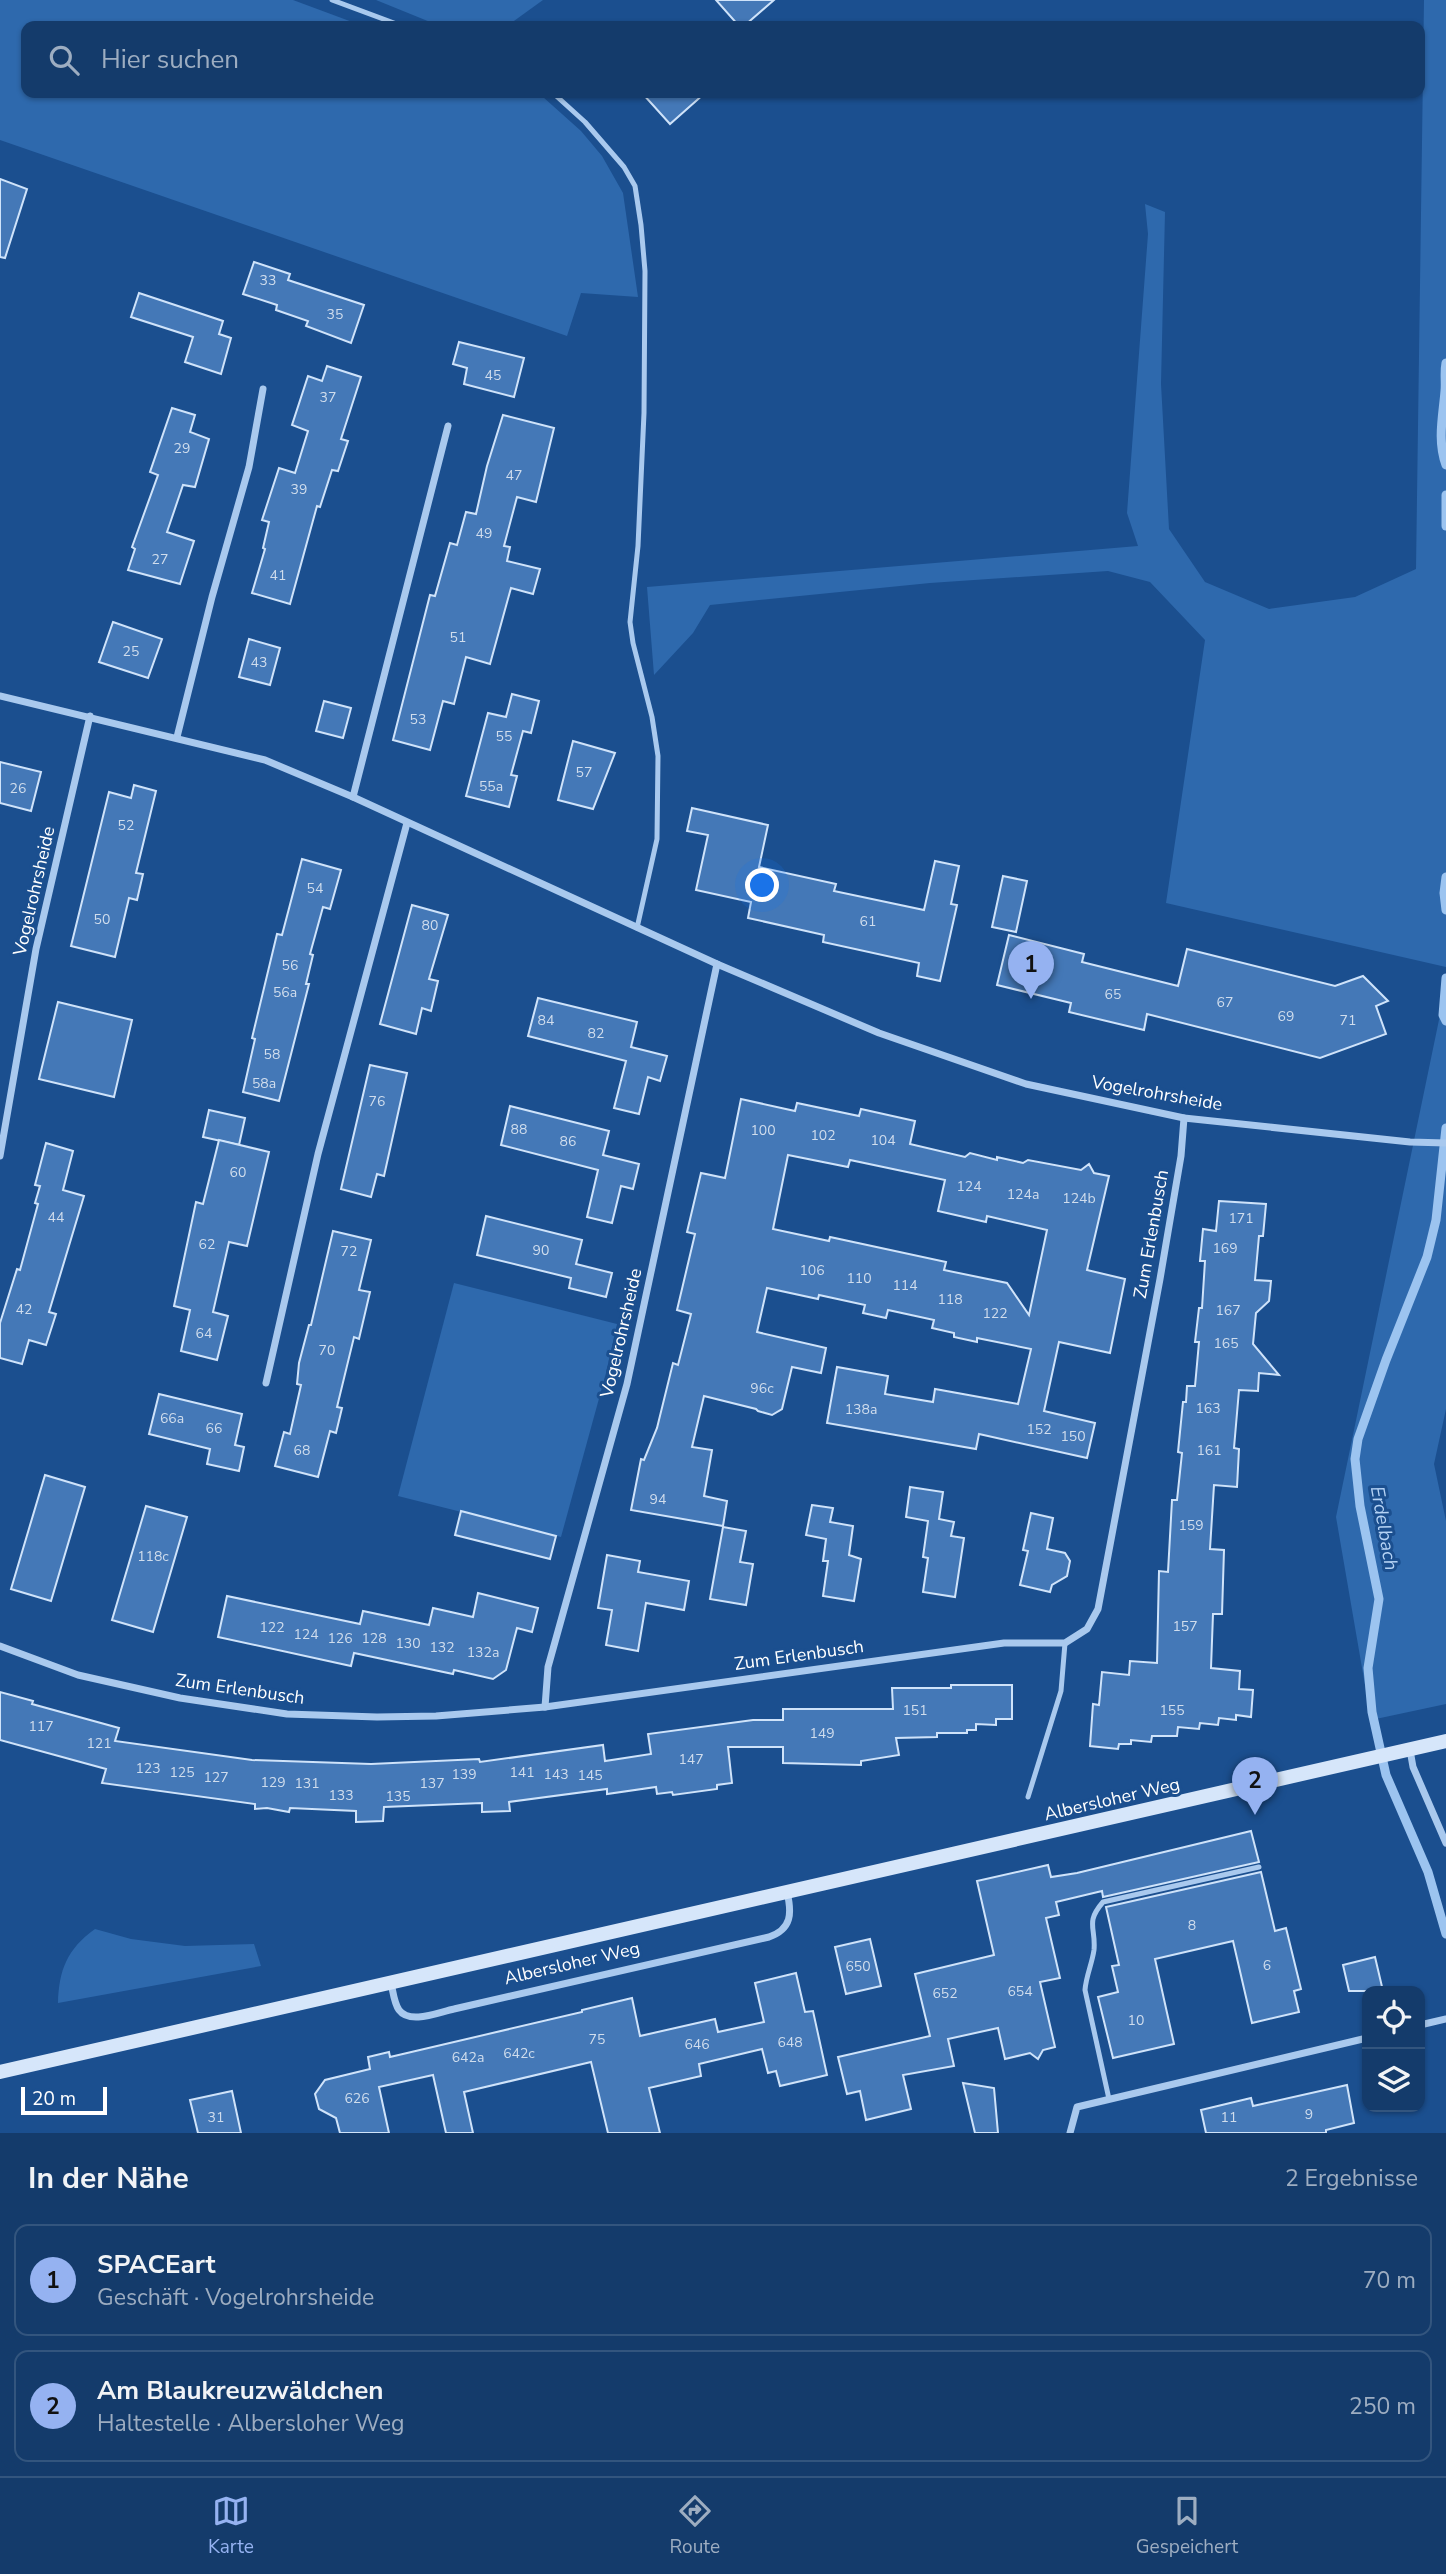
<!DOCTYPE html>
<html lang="de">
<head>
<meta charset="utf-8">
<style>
  body { margin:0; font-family:"Nunito Sans",sans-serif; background:#214673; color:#f1f3f6 }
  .controls { position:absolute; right:21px; bottom:21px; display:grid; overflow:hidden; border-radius:14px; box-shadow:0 2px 5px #0004 }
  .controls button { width:63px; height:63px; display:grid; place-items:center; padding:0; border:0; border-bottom:2px solid #33557e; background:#143b6b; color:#f1f3f6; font:35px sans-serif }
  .scale { position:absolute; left:21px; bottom:18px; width:86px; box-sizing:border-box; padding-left:7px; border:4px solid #fff; border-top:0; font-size:19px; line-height:24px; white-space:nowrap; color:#fff; -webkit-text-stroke:5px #1b4f8f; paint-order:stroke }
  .you { position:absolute; left:763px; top:886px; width:24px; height:24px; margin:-18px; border:5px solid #fff; border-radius:50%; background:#1a73e8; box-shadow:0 0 0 10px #1a73e833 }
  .badge { display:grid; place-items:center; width:46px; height:46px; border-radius:50%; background:#95b2f1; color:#111; font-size:23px; font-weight:700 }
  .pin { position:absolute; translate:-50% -58px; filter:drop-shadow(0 2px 4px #0008) }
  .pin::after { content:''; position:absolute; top:37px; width:24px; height:21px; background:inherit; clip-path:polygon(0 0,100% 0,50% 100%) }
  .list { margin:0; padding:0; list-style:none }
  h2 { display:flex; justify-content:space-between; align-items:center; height:91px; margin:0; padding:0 28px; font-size:30px }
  h2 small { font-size:23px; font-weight:400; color:#9dadc1 }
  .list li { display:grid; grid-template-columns:46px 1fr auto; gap:21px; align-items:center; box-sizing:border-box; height:112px; margin:0 14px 14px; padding:0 14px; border:2px solid #33557e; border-radius:14px }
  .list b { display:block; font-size:26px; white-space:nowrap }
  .list p { margin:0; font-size:23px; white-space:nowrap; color:#9dadc1 }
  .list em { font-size:23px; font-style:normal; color:#9dadc1 }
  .icon { flex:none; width:38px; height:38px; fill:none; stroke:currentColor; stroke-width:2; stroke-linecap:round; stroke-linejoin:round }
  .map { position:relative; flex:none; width:1446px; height:2133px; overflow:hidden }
  .search { position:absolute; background:#143b6b; box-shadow:0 2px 5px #0004; left:21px; right:21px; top:21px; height:77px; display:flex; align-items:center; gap:18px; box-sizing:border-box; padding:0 24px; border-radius:14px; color:#9dadc1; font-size:26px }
  .sheet { height:343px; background:#143b6b }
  nav { display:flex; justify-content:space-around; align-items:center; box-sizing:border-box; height:98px; border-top:2px solid #33557e; background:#143b6b; font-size:19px; color:#9dadc1 }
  nav a { display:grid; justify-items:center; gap:4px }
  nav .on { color:#95b2f1 }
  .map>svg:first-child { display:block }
  .green { fill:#2e69ad }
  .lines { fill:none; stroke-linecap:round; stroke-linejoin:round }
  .stream { stroke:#9cc4f0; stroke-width:9 }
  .building { fill:#4478b7; stroke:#cfe3fa; stroke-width:2; fill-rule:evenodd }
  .service { stroke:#a9c9ee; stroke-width:5 }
  .minor { stroke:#a9c9ee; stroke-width:7 }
  .secondary { stroke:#d6e6fa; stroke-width:14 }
  .labels { text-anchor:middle; stroke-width:6; stroke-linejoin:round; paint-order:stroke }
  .number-label { font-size:14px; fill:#d0dded }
  .street-label { font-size:18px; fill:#fff; stroke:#1b4f8f }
  .water-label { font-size:19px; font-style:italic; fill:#b5d3f5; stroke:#1b4f8f }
</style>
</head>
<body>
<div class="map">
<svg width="1446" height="2133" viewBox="0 0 1446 2133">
  <rect width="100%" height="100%" fill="#1b4f8f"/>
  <!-- green -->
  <g class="green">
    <polygon points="0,0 293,0 363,26 26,26 26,93 534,93 543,97 581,131 602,156 623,193 638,297 581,293 567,336 0,140"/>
    <polygon points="376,0 543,0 507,26 440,26"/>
    <polygon points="1424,0 1446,0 1446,967 1166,903 1205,640 1150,582 1108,571 930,583 710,605 693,633 654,675 647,587 1138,546 1127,513 1148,234 1145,204 1165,212 1161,384 1169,529 1205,582 1269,609 1355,597 1416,569"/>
    <polygon points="1446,986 1446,1409 1434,1464 1446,1521 1446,1704 1371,1720 1336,1517"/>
    <polygon points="454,1283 617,1324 606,1373 561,1537 398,1496"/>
    <path d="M 95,1929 L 131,1939 L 185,1946 L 254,1944 L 261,1966 L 58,2003 C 59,1970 67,1949 95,1929 Z"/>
  </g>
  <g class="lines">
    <!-- stream -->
    <g class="stream">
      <path d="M 1446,363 C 1444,373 1446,382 1445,391 C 1443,416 1437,440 1446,465"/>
      <polyline points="1446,495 1446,526"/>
      <polyline points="1446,877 1444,893 1446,910"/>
      <polyline points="1446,978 1443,1015 1446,1021"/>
      <polyline points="1446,1128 1436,1220 1427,1257 1386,1360 1358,1439 1355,1459 1360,1506 1379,1599 1368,1668 1372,1712 1386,1775 1428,1872 1446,1934"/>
    </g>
  </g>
  <!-- building -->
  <g class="building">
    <polygon points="716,0 774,0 744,26 739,26"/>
    <polygon points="642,93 705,93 670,124"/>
    <polygon points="0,179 27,189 5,258 0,257"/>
    <polygon points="254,262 290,274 288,280 364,305 351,343 306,326 308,321 276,310 277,305 243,294"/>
    <polygon points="139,293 223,321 219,334 231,338 221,374 185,362 193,337 131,317"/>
    <polygon points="459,342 524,358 514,397 464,384 467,368 453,364"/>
    <polygon points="327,366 361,377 341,439 348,441 338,471 332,470 320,507 317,506 290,604 252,593 265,549 263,548 269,522 262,520 279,468 295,473 308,431 292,425 308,376 322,381"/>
    <polygon points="172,408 195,415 190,432 209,439 195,487 183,485 167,532 194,541 180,584 128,570 135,549 132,547 158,475 150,472"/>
    <polygon points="503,415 554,428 536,502 517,497 504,546 510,547 507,561 540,569 533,594 511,588 490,664 466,657 454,704 443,701 430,750 393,740 430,595 435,596 450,543 457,545 466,512 476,514 487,466"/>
    <polygon points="113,622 162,639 148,678 99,662"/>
    <polygon points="249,639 280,648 270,685 239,677"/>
    <polygon points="512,694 539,701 531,733 523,731 511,775 517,776 509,807 466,796 488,713 506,717"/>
    <polygon points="324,701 351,708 343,738 316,731"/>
    <polygon points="573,741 615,753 593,809 558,800"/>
    <polygon points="0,762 41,772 31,811 0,803"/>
    <polygon points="134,785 156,791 136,873 143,874 137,900 129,898 115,957 71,946 109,792 131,798"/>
    <polygon points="692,808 768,825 759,867 836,884 834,891 924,910 935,861 959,866 951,904 957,905 940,981 917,976 919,963 823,942 824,935 748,918 751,902 696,890 708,835 687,831"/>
    <polygon points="302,859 341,870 330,909 323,907 310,954 313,955 306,984 309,984 279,1101 243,1092 255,1039 252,1038 277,934 282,935"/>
    <polygon points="1003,876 1027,881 1016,932 992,927"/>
    <polygon points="412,905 448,915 429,979 438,981 431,1011 422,1008 416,1034 380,1024"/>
    <polygon points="1009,935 1084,954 1082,962 1178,986 1187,949 1335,986 1363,976 1388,1001 1376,1006 1386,1034 1320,1058 1147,1014 1144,1030 1069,1012 1071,1003 997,985"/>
    <polygon points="538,998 637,1022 631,1047 667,1056 660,1081 648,1077 639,1114 614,1108 626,1061 528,1036"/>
    <polygon points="58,1002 132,1020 114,1097 39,1079"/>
    <polygon points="370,1065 407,1073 384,1176 377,1174 371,1197 341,1189"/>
    <path d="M 741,1099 L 795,1111 L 797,1103 L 859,1116 L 861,1109 L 915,1121 L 910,1144 L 965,1157 L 970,1153 L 997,1160 L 997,1157 L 1023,1163 L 1028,1160 L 1081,1170 L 1089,1164 L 1094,1173 L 1109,1176 L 1087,1270 L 1125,1279 L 1110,1353 L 1059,1342 L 1044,1411 L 1095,1423 L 1087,1458 L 979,1434 L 976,1449 L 827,1423 L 837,1367 L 888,1376 L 885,1394 L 933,1402 L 935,1389 L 1018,1404 L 1031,1349 L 977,1338 L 977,1342 L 954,1337 L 954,1333 L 932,1328 L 934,1320 L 888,1310 L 886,1318 L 863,1313 L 865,1305 L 819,1295 L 818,1299 L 767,1288 L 757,1332 L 826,1348 L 821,1373 L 792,1367 L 782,1409 L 772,1415 L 758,1411 L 756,1409 L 704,1396 L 692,1447 L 712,1450 L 704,1496 L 727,1501 L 723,1526 L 631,1510 L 641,1459 L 644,1460 L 657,1428 L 673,1363 L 678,1365 L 691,1314 L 677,1310 L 695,1234 L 687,1232 L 701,1173 L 725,1178 ZM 788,1155 L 848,1167 L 850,1160 L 945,1180 L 938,1211 L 986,1222 L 987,1216 L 1047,1230 L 1029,1315 L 1007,1283 L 944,1270 L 946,1262 L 830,1237 L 829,1241 L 773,1229 Z"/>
    <polygon points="510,1106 609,1131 603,1155 639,1164 633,1189 621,1186 612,1223 587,1217 598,1170 501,1145"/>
    <polygon points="209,1110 245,1118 239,1145 203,1137"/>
    <polygon points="219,1140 269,1152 247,1246 229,1242 213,1312 228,1316 217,1360 181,1351 190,1310 174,1306 196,1202 203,1204"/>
    <polygon points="46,1143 73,1151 63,1190 84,1196 49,1312 56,1314 46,1345 29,1340 22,1364 0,1358 0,1323 17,1269 20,1270 38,1204 35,1203 40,1186 35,1185"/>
    <polygon points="1219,1201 1266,1204 1263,1236 1259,1236 1255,1280 1271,1281 1269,1301 1256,1313 1253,1344 1279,1375 1259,1373 1258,1391 1239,1390 1234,1448 1239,1449 1237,1487 1214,1485 1210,1549 1224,1550 1222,1614 1213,1614 1211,1668 1240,1671 1239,1689 1253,1690 1251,1717 1236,1715 1236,1720 1219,1718 1218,1725 1200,1723 1199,1729 1178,1727 1177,1736 1152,1736 1151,1742 1131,1740 1131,1744 1119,1744 1118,1749 1090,1746 1093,1704 1099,1705 1102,1672 1129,1675 1130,1661 1157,1663 1159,1571 1168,1572 1172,1500 1177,1500 1182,1453 1178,1452 1183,1402 1186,1402 1187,1386 1195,1386 1199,1342 1195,1342 1199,1308 1202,1308 1205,1261 1200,1261 1203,1229 1216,1231"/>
    <polygon points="486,1216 582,1240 576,1264 612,1273 606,1297 569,1288 571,1278 477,1255"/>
    <polygon points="333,1231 371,1240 359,1290 370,1292 359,1339 354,1337 337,1407 342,1408 336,1433 330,1431 318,1477 275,1466 284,1432 290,1434 301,1385 297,1384 299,1363 309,1325 311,1325"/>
    <polygon points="159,1394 242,1414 235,1445 244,1447 239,1471 207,1464 210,1449 149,1434"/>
    <polygon points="45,1475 85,1487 51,1601 11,1589"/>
    <polygon points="910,1487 943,1492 939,1519 954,1522 951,1536 964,1538 955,1597 923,1592 928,1558 923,1557 928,1521 906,1517"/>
    <polygon points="812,1505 833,1508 830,1522 853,1526 849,1555 861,1559 854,1601 823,1596 828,1561 823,1561 826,1539 806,1535"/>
    <polygon points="146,1506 187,1517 153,1632 112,1620"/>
    <polygon points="461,1511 556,1536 550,1559 455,1535"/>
    <polygon points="1031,1513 1053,1518 1047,1549 1065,1553 1070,1561 1067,1576 1052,1585 1050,1592 1020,1585 1028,1551 1023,1550"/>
    <polygon points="723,1527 746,1531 740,1562 753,1564 746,1605 710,1599"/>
    <polygon points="607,1555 640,1561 638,1572 689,1581 684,1610 646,1603 638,1651 606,1645 612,1610 598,1608"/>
    <polygon points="478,1593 538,1608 532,1632 517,1628 506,1670 493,1679 454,1670 453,1674 354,1653 351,1666 218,1637 227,1596 360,1624 363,1611 429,1625 433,1608 473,1617"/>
    <polygon points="951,1685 1012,1685 1012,1719 996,1719 996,1725 976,1724 976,1730 967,1730 967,1733 937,1733 937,1737 896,1738 899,1755 861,1761 861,1765 783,1763 783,1747 728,1747 732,1783 717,1785 717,1789 673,1795 672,1792 657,1794 656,1787 607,1794 607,1789 509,1802 510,1811 482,1812 482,1803 384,1807 383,1821 356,1822 356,1811 290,1808 289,1812 267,1808 255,1809 255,1804 102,1783 106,1769 0,1740 0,1692 33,1701 32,1704 119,1728 115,1741 252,1760 371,1764 479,1759 480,1762 603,1745 605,1761 651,1754 648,1734 753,1720 783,1720 783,1709 893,1709 892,1688 951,1688"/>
    <polygon points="1251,1831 1259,1862 1103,1897 1102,1891 1056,1902 1059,1915 1046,1918 1060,1978 1040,1982 1055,2047 1043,2050 1038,2059 1030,2053 1005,2059 998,2028 948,2039 954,2066 903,2075 911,2109 866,2120 860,2091 847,2094 838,2057 930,2036 915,1974 994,1955 977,1881 1048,1865 1051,1877 1077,1873"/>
    <polygon points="1261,1872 1275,1931 1286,1928 1301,1989 1294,1991 1299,2012 1252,2023 1233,1941 1155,1959 1174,2044 1113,2058 1098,1997 1118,1992 1112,1966 1119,1965 1106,1907"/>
    <polygon points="870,1939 881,1986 846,1994 835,1947"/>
    <polygon points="1375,1957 1383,1991 1349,1991 1343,1965"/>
    <polygon points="796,1973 805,2012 813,2011 827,2075 780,2086 776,2071 768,2073 762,2049 699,2064 701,2076 649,2088 660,2133 608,2133 591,2062 464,2092 473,2133 446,2133 433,2075 379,2087 389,2133 340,2133 336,2118 319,2109 315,2094 325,2080 370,2069 368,2057 389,2052 390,2057 582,2012 582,2010 632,1998 640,2036 715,2019 718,2032 764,2022 755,1983"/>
    <polygon points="963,2083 994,2088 998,2133 975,2133"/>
    <polygon points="1347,2085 1354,2123 1326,2130 1326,2133 1206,2133 1201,2110 1251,2098 1253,2106"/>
    <polygon points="232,2091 241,2133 198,2133 190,2100"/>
  </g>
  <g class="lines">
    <!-- service -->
    <g class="service">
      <polyline points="332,0 402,26"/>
      <polyline points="553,93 585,122 624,167 635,186 641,225 645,271 644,413 638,546 630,622 633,643 652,717 658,756 657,839 637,928"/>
      <polyline points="1028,1797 1061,1691 1065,1643"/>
      <path d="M 1109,2099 L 1085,1990 C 1086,1976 1092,1964 1094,1950 C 1096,1927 1085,1923 1103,1902 L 1259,1867"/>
    </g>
    <!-- minor -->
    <g class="minor">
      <polyline points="0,696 265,760 353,797 717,964 879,1033 1026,1084 1184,1118 1410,1142 1446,1143"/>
      <polyline points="177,737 212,597 249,467 263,389"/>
      <polyline points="353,797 448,426"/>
      <polyline points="0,1156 36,949 90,716"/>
      <polyline points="266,1383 318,1154 407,823"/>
      <polyline points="0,1646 78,1675 180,1698 287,1714 377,1717 436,1716 545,1707 1004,1643 1065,1643 1087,1629 1098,1609 1160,1279 1181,1156 1184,1118"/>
      <polyline points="545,1707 548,1667 627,1384 717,964"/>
      <polyline points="1410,1750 1413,1767 1446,1843"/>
      <path d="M 391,1983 C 393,1991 394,2003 399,2010 C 410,2025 439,2012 454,2009 L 769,1937 C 792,1929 792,1913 787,1892"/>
      <polyline points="1420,2025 1446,2019"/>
      <polyline points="1070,2133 1077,2107 1367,2038"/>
    </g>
    <!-- secondary -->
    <polyline class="secondary" points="0,2072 1446,1741"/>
  </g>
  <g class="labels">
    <!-- number labels -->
    <g class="number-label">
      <text x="268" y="285">33</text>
      <text x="335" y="319">35</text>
      <text x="493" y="380">45</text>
      <text x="328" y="402">37</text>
      <text x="182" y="453">29</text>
      <text x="514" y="480">47</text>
      <text x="299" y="494">39</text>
      <text x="484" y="538">49</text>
      <text x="160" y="564">27</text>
      <text x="278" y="580">41</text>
      <text x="458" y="642">51</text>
      <text x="131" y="656">25</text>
      <text x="259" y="667">43</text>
      <text x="418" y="724">53</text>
      <text x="504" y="741">55</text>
      <text x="584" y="777">57</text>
      <text x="491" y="791">55a</text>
      <text x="18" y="793">26</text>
      <text x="126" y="830">52</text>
      <text x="315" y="893">54</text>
      <text x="102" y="924">50</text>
      <text x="868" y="926">61</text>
      <text x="430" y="930">80</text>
      <text x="290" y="970">56</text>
      <text x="285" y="997">56a</text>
      <text x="1113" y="999">65</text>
      <text x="1225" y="1007">67</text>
      <text x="1286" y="1021">69</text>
      <text x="546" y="1025">84</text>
      <text x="1348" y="1025">71</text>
      <text x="596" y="1038">82</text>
      <text x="272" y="1059">58</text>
      <text x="264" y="1088">58a</text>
      <text x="377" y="1106">76</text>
      <text x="519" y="1134">88</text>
      <text x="763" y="1135">100</text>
      <text x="823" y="1140">102</text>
      <text x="883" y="1145">104</text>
      <text x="568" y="1146">86</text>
      <text x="238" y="1177">60</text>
      <text x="969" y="1191">124</text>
      <text x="1023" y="1199">124a</text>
      <text x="1079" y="1203">124b</text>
      <text x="56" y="1222">44</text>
      <text x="1241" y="1223">171</text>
      <text x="207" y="1249">62</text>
      <text x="1225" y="1253">169</text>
      <text x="541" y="1255">90</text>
      <text x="349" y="1256">72</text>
      <text x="812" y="1275">106</text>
      <text x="859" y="1283">110</text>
      <text x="905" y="1290">114</text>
      <text x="950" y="1304">118</text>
      <text x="24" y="1314">42</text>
      <text x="1228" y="1315">167</text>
      <text x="995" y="1318">122</text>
      <text x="204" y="1338">64</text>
      <text x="1226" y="1348">165</text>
      <text x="327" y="1355">70</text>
      <text x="762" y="1393">96c</text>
      <text x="1208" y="1413">163</text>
      <text x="861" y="1414">138a</text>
      <text x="172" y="1423">66a</text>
      <text x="214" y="1433">66</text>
      <text x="1039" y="1434">152</text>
      <text x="1073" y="1441">150</text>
      <text x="302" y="1455">68</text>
      <text x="1209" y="1455">161</text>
      <text x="658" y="1504">94</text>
      <text x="1191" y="1530">159</text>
      <text x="153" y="1561">118c</text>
      <text x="1185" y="1631">157</text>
      <text x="272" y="1632">122</text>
      <text x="306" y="1639">124</text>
      <text x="340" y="1643">126</text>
      <text x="374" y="1643">128</text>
      <text x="408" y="1648">130</text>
      <text x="442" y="1652">132</text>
      <text x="483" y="1657">132a</text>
      <text x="915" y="1715">151</text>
      <text x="1172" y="1715">155</text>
      <text x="41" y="1731">117</text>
      <text x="822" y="1738">149</text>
      <text x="99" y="1748">121</text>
      <text x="691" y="1764">147</text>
      <text x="148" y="1773">123</text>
      <text x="182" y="1777">125</text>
      <text x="522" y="1777">141</text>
      <text x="464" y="1779">139</text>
      <text x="556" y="1779">143</text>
      <text x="590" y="1780">145</text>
      <text x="216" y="1782">127</text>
      <text x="273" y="1787">129</text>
      <text x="307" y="1788">131</text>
      <text x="432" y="1788">137</text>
      <text x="341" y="1800">133</text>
      <text x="398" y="1801">135</text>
      <text x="1192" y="1930">8</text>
      <text x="1267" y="1970">6</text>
      <text x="858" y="1971">650</text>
      <text x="1020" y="1996">654</text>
      <text x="945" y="1998">652</text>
      <text x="1136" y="2025">10</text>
      <text x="597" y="2044">75</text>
      <text x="790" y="2047">648</text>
      <text x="697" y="2049">646</text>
      <text x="519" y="2058">642c</text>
      <text x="468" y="2062">642a</text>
      <text x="357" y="2103">626</text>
      <text x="1309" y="2119">9</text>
      <text x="216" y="2122">31</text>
      <text x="1229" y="2122">11</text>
    </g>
    <!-- street labels -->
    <g class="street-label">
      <text transform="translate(34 891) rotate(-77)" y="6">Vogelrohrsheide</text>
      <text transform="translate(1157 1093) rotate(10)" y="6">Vogelrohrsheide</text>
      <text transform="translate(1151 1234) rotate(-80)" y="6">Zum Erlenbusch</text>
      <text transform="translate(621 1333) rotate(-77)" y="6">Vogelrohrsheide</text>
      <text transform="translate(799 1655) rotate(-8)" y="6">Zum Erlenbusch</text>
      <text transform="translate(240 1689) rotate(8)" y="6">Zum Erlenbusch</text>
      <text transform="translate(1112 1799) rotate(-13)" y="6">Albersloher Weg</text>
      <text transform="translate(572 1963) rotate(-13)" y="6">Albersloher Weg</text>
    </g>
    <!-- water labels -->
    <g class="water-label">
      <text transform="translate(1385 1528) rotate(80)" y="7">Erdelbach</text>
    </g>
  </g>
</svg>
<div class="controls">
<button><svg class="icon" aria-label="locate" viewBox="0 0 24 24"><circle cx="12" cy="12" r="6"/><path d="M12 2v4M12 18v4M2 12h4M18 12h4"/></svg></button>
<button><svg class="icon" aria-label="layers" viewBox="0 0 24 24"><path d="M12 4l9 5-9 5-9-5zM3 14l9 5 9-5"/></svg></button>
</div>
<div class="scale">20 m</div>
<div class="you"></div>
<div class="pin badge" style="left:1031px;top:999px">1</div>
<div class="pin badge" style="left:1255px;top:1815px">2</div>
<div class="search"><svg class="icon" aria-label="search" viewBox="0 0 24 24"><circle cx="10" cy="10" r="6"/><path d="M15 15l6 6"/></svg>Hier suchen</div>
</div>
<section class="sheet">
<h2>In der Nähe<small>2 Ergebnisse</small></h2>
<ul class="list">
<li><span class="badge">1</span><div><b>SPACEart</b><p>Geschäft · Vogelrohrsheide</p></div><em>70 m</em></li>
<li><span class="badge">2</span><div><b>Am Blaukreuzwäldchen</b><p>Haltestelle · Albersloher Weg</p></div><em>250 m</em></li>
</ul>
</section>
<nav>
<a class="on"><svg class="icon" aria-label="map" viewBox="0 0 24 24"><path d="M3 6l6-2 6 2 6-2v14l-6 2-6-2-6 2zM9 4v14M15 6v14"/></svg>Karte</a>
<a><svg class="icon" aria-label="directions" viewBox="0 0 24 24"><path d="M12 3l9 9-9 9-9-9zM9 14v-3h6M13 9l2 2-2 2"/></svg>Route</a>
<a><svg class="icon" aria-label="saved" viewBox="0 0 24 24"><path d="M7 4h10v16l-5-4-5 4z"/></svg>Gespeichert</a>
</nav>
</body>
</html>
